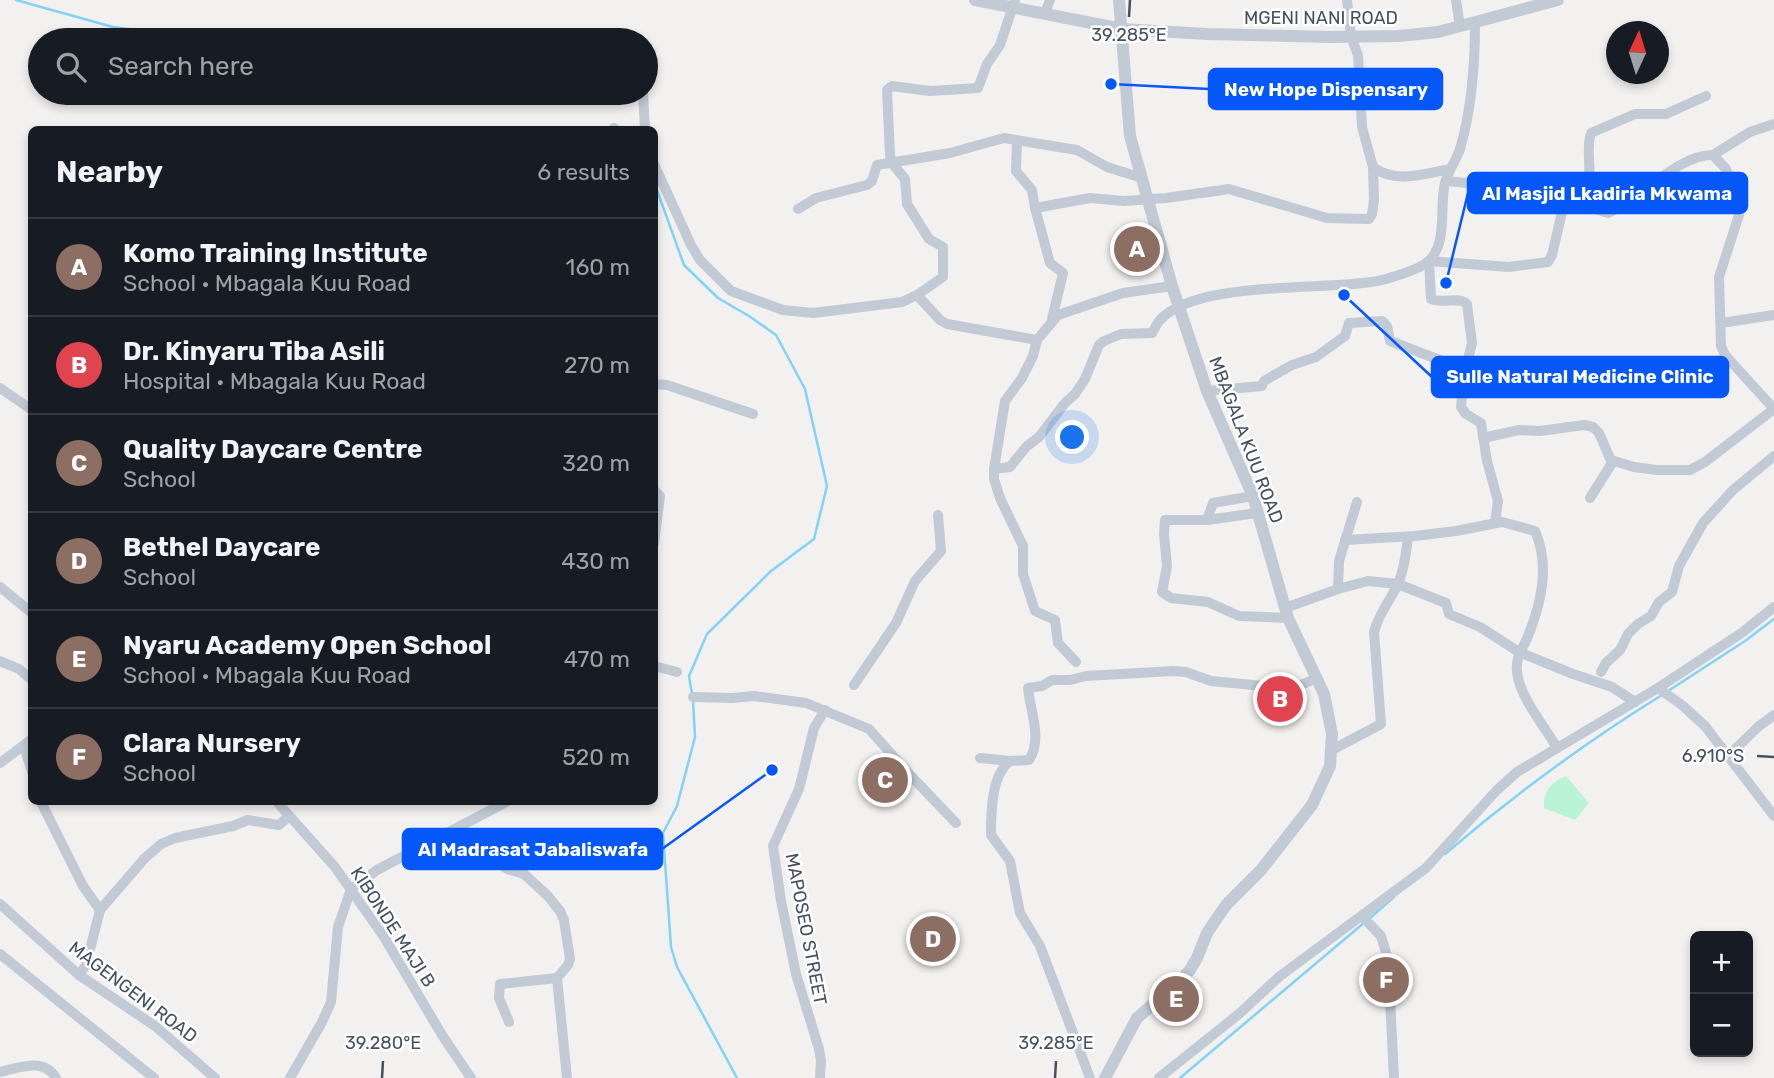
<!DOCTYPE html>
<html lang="en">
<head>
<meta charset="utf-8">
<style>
  body { margin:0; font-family:Rubik,sans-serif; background:#242831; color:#f1f3f6 }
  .controls { position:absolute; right:21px; bottom:21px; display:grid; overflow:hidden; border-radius:10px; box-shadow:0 4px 10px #0003 }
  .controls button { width:63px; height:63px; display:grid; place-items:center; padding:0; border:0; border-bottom:2px solid #363941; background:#171b24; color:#f1f3f6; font:35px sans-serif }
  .compass { position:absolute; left:1606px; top:21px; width:63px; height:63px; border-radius:50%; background:#171b24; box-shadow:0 4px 10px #0003; rotate:4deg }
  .you { position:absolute; left:1073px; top:438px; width:24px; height:24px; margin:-18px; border:5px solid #fff; border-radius:50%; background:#1a73e8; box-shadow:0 0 0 10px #1a73e833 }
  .badge { display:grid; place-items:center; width:46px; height:46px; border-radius:50%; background:#d93025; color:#fff; font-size:23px; font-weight:700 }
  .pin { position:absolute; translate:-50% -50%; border:4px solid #fff; box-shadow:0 2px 7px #0006 }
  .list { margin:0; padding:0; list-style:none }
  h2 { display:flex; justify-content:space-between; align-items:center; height:91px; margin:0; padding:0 28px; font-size:30px }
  h2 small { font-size:23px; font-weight:400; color:#9ea1a6 }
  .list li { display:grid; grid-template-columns:46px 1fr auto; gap:21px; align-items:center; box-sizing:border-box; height:98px; padding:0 28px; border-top:2px solid #363941 }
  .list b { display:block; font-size:26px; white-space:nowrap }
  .list p { margin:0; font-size:23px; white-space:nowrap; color:#9ea1a6 }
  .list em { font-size:23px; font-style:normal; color:#9ea1a6 }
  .icon { flex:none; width:38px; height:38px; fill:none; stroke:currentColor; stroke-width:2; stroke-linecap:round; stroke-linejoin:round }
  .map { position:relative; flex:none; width:1774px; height:1078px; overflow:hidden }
  .search { position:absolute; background:#171b24; box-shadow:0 4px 10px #0003; left:28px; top:28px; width:630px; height:77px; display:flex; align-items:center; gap:18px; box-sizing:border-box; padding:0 24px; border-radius:38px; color:#9ea1a6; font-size:26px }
  .panel { position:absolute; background:#171b24; box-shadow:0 4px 10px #0003; left:28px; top:126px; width:630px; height:679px; border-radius:10px }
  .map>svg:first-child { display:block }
  .green { fill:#baf4d6 }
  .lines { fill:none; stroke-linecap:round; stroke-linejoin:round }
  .stream { stroke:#82d3f6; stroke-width:2.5 }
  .minor { stroke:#c2cad6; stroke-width:10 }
  .tertiary { stroke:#c2cad6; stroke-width:12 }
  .ticks { fill:none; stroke:#455160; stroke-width:2.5 }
  .labels { text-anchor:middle; stroke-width:5; stroke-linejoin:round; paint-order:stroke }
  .street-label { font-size:18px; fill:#455160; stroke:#fff }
  .ticks-label { font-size:18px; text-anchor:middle; fill:#455160; stroke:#fff; stroke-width:5; stroke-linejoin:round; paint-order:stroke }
  .leader { fill:none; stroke:#0558f7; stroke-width:2.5 }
  .callout-dot { fill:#0558f7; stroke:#fff; stroke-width:2.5 }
  .callout { fill:#0558f7; stroke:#0558f7; stroke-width:2.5 }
  .callout-label { font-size:19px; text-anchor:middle; font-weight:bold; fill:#fff }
</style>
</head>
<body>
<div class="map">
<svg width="1774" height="1078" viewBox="0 0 1774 1078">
  <rect width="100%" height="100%" fill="#f3f0f0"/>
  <!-- green -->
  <path class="green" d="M 1566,776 L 1589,803 L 1575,820 L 1544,808 C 1543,791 1550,783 1566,776 Z"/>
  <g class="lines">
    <!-- stream -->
    <g class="stream">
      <polyline points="16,0 113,27 160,33 170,40"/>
      <polyline points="350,40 471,36 501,40"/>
      <polyline points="654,182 684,265 718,298 749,316 776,335 805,389 827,486 814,539 771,571 707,634 689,676 692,694"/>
      <polyline points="1668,691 1745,641 1774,619"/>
      <polyline points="693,701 695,737 677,806 663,833 671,947 677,967 737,1078"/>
      <path d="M 1445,854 C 1513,796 1586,742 1662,695"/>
      <polyline points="1370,918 1394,897"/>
      <polyline points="1180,1078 1365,922"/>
    </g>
    <!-- minor -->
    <g class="minor">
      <polyline points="1456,0 1460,26"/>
      <polyline points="1045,13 1050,0"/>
      <polyline points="643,93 645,130"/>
      <polyline points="612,130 614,128"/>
      <polyline points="1017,140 1016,171 1032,190 1035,208 1050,263 1063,273 1052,319"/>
      <polyline points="1713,155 1750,132 1774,124"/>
      <polyline points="654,164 691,245 700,260 731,291 783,310 813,313 902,302 917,295 943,277 943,247 929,239 907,204 905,179 892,163 890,155 887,90 892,86 930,91 978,88 987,64 1000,45 1015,0"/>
      <path d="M 1373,167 C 1395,184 1425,174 1450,169"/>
      <path d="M 1446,181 L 1488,185 L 1553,187 L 1570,194 L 1592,208 L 1608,213 C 1642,199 1676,155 1713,155 L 1726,169 L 1734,189 L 1739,215 L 1719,277 L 1721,346 L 1725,355 L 1774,409"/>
      <polyline points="1035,208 1090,198 1124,201 1166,198 1229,189 1327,218 1369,219 1372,214 1374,200 1373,167 1362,127 1358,55 1351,37 1347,0"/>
      <polyline points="798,209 816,198 867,185 872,181 877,165 950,153 1004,138 1077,150 1107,167 1142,178"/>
      <polyline points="917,295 940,320 947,324 1037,340 1058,315 1123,293 1172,286"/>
      <polyline points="1721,323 1774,315"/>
      <polyline points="1037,340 1033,356 1022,378 1005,401 994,469 994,479 1000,498 1023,546 1023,574 1035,611 1055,620 1058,643 1076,662"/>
      <path d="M 1469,355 L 1472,343 L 1467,304 C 1458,296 1443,304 1431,299 L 1429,261 L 1509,267 L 1548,262 L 1552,255 L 1565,199 C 1571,193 1584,191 1587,183 C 1593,171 1585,148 1591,133 L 1635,114 L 1666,114 L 1706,96"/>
      <polyline points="654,384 667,385 753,414"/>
      <polyline points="0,388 32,410"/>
      <polyline points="1207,391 1262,386 1264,381 1292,365 1316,357 1345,336 1349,323 1382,321 1387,326 1390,341 1445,362 1448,366 1447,379 1463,389 1461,407 1466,414 1481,423 1487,461 1498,501 1495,523"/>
      <polyline points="1483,438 1519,430 1540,431 1584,425 1593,427 1599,433 1612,463 1590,498"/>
      <polyline points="1611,460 1634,467 1657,470 1690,470 1705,462 1774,409"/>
      <path d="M 994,469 L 1010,467 L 1026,447 L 1039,437 L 1065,403 L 1075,394 L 1085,379 L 1099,345 L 1104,341 L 1121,334 L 1152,333 C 1155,329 1156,324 1160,320 C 1195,281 1320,290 1371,282 C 1381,281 1392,277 1402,274 C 1411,271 1423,267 1430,260 C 1448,240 1439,207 1445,183 C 1448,171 1456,161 1460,149 C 1472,108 1475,66 1475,23"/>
      <polyline points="654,490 660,496 654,543"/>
      <polyline points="1253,496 1213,503 1207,520 1165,520 1164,534 1167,566 1162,592 1171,598 1208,602 1239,616 1288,618"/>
      <polyline points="1207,520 1257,513"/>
      <path d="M 1345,540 L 1415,536 L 1456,531 L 1502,522 L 1535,531 C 1550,564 1541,604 1528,636 C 1523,649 1515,657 1517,672 C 1520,698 1544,725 1557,748"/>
      <polyline points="0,587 32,613"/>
      <polyline points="1338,589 1339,561 1357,502"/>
      <polyline points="1285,608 1338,589 1368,581 1398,584 1446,603 1449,614 1480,627 1519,652 1573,674 1612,687 1635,702"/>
      <polyline points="0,661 19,669 32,680"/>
      <polyline points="654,666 677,672"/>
      <polyline points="1601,672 1606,663 1620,650 1628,634 1638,624 1651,616 1659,602 1672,592 1679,566 1703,523 1733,490 1774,456"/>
      <polyline points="854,685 896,623 915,581 941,551 938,515"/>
      <polyline points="1658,688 1682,705 1705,726 1774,816"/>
      <polyline points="693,697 732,698 754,696 806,703 869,729 911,776 956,823"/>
      <polyline points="24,746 32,772"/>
      <path d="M 1330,751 L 1381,724 L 1374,632 C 1378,615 1389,602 1397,586 C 1404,571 1406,553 1408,537"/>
      <polyline points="1728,756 1759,726 1774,715"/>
      <path d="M 980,758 L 1010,761 L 1029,760 C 1043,739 1030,711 1028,688 L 1042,686 L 1052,680 L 1070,680 L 1086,676 L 1173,671 L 1186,672 L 1211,681 L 1285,688 L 1296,687 L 1317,678"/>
      <path d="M 1010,761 C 991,775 991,814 991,835 L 1010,861 L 1020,913 L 1040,946 L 1090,1078"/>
      <polyline points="0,763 32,739"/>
      <polyline points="41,802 83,886 100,910"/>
      <polyline points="277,802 335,867 384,937 442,1035 471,1078"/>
      <polyline points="429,844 494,860 507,869 524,874 547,895 560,911 564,920 570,959 568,965 557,978"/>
      <polyline points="0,904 79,975 155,1026 215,1078"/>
      <polyline points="1362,916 1381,936 1388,959 1394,1078"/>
      <polyline points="0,954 154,1078"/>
      <polyline points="79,975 86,965 100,910 144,859 161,844 175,838 233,826 248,820 279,825 289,816"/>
      <polyline points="557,978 567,1078"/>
      <polyline points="509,1022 499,998 500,984 557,978"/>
      <path d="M 0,1072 C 20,1068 43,1057 56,1078"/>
      <polyline points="290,1078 322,1022 331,1002 338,927 351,889 377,870 506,802"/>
      <polyline points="820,1078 821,1061 819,1049 796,974 781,901 773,846 799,789 814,728 825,710"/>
      <polyline points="1159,1078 1240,1013 1280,976 1426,868 1496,791 1517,772 1658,688 1743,632 1774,607"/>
    </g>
    <!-- tertiary -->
    <g class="tertiary">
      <polyline points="975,0 1122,29 1207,34 1330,37 1399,36 1438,32 1558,0"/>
      <polyline points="1105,1078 1137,1018 1180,981 1190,970 1197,958 1207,933 1217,918 1227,904 1261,870 1312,805 1330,766 1332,734 1324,694 1288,618 1253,496 1207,391 1172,286 1130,136 1119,0"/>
    </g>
  </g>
  <!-- ticks -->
  <path class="ticks" d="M 1129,17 L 1130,0M 1757,756 L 1774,757M 382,1078 L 383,1061M 1055,1078 L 1056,1061"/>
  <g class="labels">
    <!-- street labels -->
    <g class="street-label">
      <text x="1321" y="24">MGENI NANI ROAD</text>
      <text transform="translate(1246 440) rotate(69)" y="6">MBAGALA KUU ROAD</text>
      <text transform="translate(393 927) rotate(57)" y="6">KIBONDE MAJI B</text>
      <text transform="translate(806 929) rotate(79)" y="6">MAPOSEO STREET</text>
      <text transform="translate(133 992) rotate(37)" y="6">MAGENGENI ROAD</text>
    </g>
  </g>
  <g class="ticks-label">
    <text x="1129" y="41">39.285°E</text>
    <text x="1713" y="762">6.910°S</text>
    <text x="383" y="1049">39.280°E</text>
    <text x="1056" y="1049">39.285°E</text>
  </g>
  <!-- callouts -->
  <path class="leader" d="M1111 84L1209 89M1446 283L1468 193M1344 295L1432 377M772 770L662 849"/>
  <g class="callout-dot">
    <circle cx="1111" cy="84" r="7"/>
    <circle cx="1446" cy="283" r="7"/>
    <circle cx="1344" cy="295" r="7"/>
    <circle cx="772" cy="770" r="7"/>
  </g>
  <g class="callout">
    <rect x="1209" y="69" width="233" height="40" rx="7"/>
    <rect x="1468" y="173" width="279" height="40" rx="7"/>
    <rect x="1432" y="357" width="296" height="40" rx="7"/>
    <rect x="403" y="829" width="259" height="40" rx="7"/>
  </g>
  <g class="callout-label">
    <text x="1326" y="96">New Hope Dispensary</text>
    <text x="1607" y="200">Al Masjid Lkadiria Mkwama</text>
    <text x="1580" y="383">Sulle Natural Medicine Clinic</text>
    <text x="533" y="856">Al Madrasat Jabaliswafa</text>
  </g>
</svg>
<div class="controls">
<button>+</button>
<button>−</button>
</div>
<svg class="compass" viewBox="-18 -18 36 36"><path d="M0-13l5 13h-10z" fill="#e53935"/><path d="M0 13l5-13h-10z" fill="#9ea1a6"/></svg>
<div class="you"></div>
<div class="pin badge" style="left:1137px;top:249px;background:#8d6e63">A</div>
<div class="pin badge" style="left:1280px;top:699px;background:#e0444e">B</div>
<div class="pin badge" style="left:885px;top:780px;background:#8d6e63">C</div>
<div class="pin badge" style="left:933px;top:939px;background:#8d6e63">D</div>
<div class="pin badge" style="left:1176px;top:999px;background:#8d6e63">E</div>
<div class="pin badge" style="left:1386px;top:980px;background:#8d6e63">F</div>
<div class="search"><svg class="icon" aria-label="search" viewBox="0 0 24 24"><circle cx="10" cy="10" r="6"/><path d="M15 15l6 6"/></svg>Search here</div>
<section class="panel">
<h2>Nearby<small>6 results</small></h2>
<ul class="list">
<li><span class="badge" style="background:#8d6e63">A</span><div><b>Komo Training Institute</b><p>School · Mbagala Kuu Road</p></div><em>160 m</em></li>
<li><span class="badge" style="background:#e0444e">B</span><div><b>Dr. Kinyaru Tiba Asili</b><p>Hospital · Mbagala Kuu Road</p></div><em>270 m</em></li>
<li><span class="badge" style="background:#8d6e63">C</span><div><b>Quality Daycare Centre</b><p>School</p></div><em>320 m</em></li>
<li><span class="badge" style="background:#8d6e63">D</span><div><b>Bethel Daycare</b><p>School</p></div><em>430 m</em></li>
<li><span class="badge" style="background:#8d6e63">E</span><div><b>Nyaru Academy Open School</b><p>School · Mbagala Kuu Road</p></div><em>470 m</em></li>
<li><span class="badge" style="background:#8d6e63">F</span><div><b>Clara Nursery</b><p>School</p></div><em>520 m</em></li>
</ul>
</section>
</div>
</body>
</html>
